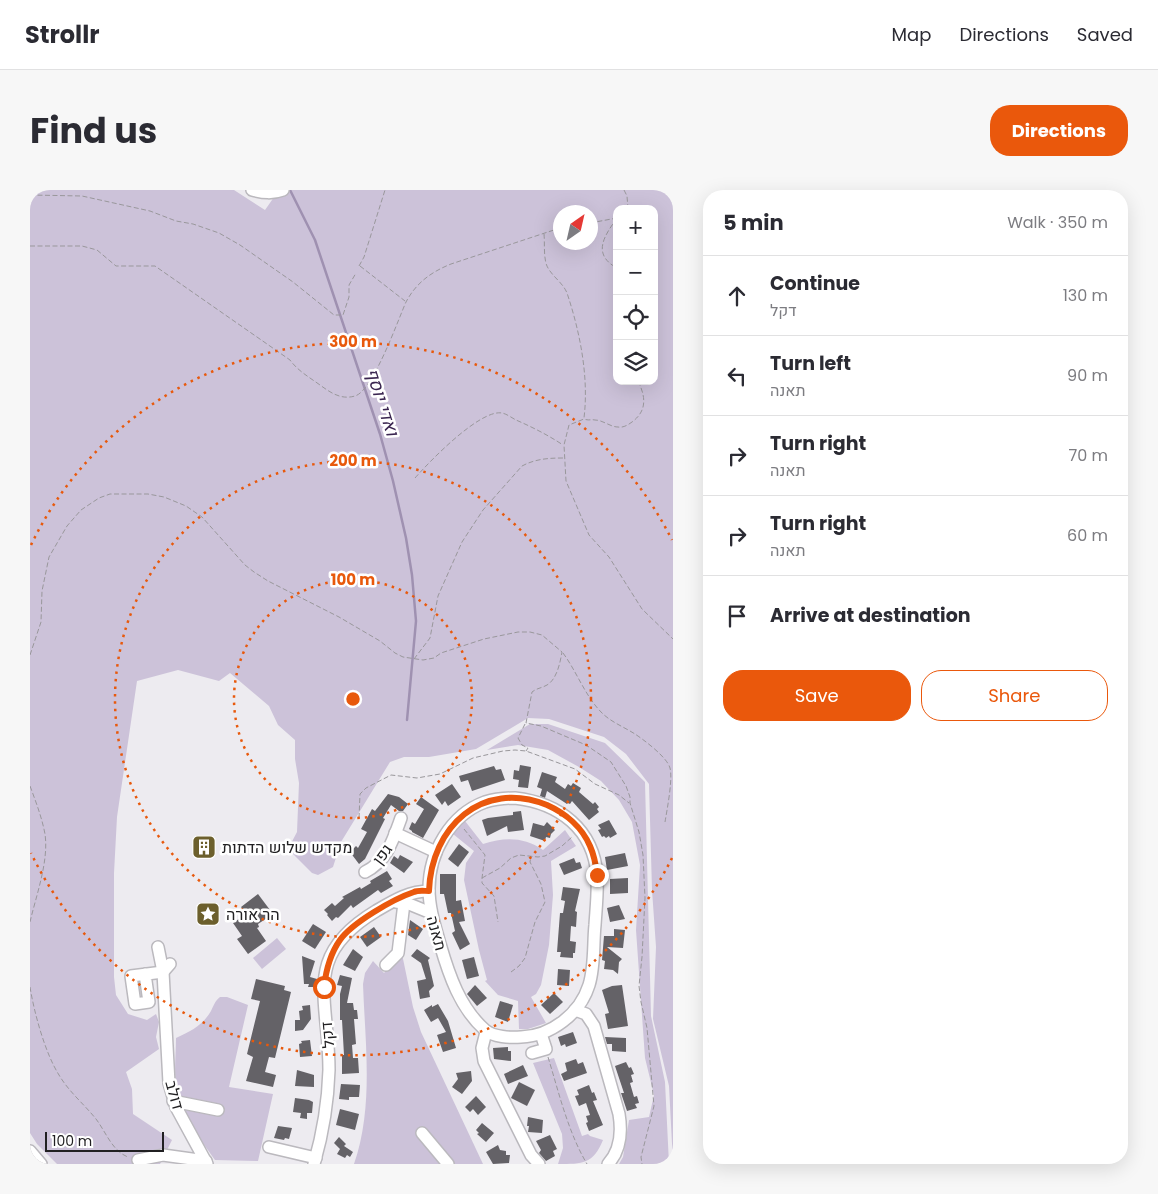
<!DOCTYPE html>
<html lang="en">
<head>
<meta charset="utf-8">
<style>
  body { margin:0; font-family:Poppins,Heebo,sans-serif; background:#f7f7f7; color:#2b2b33 }
  .controls { position:absolute; right:15px; top:15px; display:grid; overflow:hidden; border-radius:10px; box-shadow:0 5px 20px #0002 }
  .controls button { width:45px; height:45px; display:grid; place-items:center; padding:0; border:0; border-bottom:1px solid #e1e1e2; background:#fff; color:#2b2b33; font:25px sans-serif }
  .compass { position:absolute; left:523px; top:15px; width:45px; height:45px; border-radius:50%; background:#fff; box-shadow:0 5px 20px #0002; rotate:34deg }
  .scale { position:absolute; left:15px; bottom:12px; width:119px; box-sizing:border-box; padding-left:5px; border:2px solid #212022; border-top:0; font-size:14px; line-height:18px; white-space:nowrap; color:#212022; -webkit-text-stroke:4px #fff; paint-order:stroke }
  .stop { position:absolute; width:15px; height:15px; margin:-11px; border:4px solid #ea580c; border-radius:50%; background:#fff }
  .stop.end { background:#ea580c; border-color:#fff; box-shadow:0 1px 5px #0008 }
  .list { margin:0; padding:0; list-style:none }
  h2 { display:flex; justify-content:space-between; align-items:center; height:65px; margin:0; padding:0 20px; font-size:21px }
  h2 small { font-size:16px; font-weight:400; color:#7c7c81 }
  .list li { display:grid; grid-template-columns:32px 1fr auto; gap:15px; align-items:center; box-sizing:border-box; height:80px; padding:0 20px; border-top:1px solid #e1e1e2 }
  .list b { display:block; font-size:19px; white-space:nowrap }
  .list p { margin:0; font-size:16px; white-space:nowrap; color:#7c7c81 }
  .list em { font-size:16px; font-style:normal; color:#7c7c81 }
  .actions { display:flex; gap:10px; padding:15px 20px }
  .actions a { flex:1; padding:11px 0; border:1px solid #ea580c; border-radius:20px; text-align:center; font-size:18px; color:#ea580c }
  .actions .main { background:#ea580c; color:#fff }
  .icon { flex:none; width:28px; height:28px; fill:none; stroke:currentColor; stroke-width:2; stroke-linecap:round; stroke-linejoin:round }
  .map { position:relative; flex:none; width:643px; height:974px; overflow:hidden; border-radius:20px }
  header { display:flex; align-items:center; gap:30px; box-sizing:border-box; height:70px; padding:0 25px; background:#fff; border-bottom:1px solid #e1e1e2 }
  header strong { font-size:24px }
  nav { display:flex; gap:28px; margin-inline-start:auto; font-size:18px }
  .intro { display:flex; align-items:center; justify-content:space-between; box-sizing:border-box; height:120px; padding:0 30px }
  h1 { margin:0; font-size:35px }
  .button { padding:12px 22px; border-radius:20px; background:#ea580c; color:#fff; font-size:18px; font-weight:700 }
  main { display:flex; gap:30px; padding:0 30px }
  aside { flex:1; background:#fff; border-radius:20px; box-shadow:0 5px 20px #0002 }
  .map>svg:first-child { display:block }
  .green { fill:#ccc2d9; fill-rule:evenodd }
  .lines { fill:none; stroke-linecap:round; stroke-linejoin:round }
  .stream { stroke:#9f91b1; stroke-width:2.5 }
  .building { fill:#646267 }
  .minor-casing { stroke:#bbb9be; stroke-width:14 }
  .path { stroke:#99979b; stroke-width:1; stroke-dasharray:5 2.5; stroke-linecap:butt }
  .minor { stroke:#fff; stroke-width:11 }
  .route { stroke:#ea580c; stroke-width:6 }
  .ring { fill:none; stroke:#e8590c; stroke-width:2.5; stroke-dasharray:2.5 5 }
  .labels { text-anchor:middle; stroke-width:5; stroke-linejoin:round; paint-order:stroke }
  .poi-label { font-size:16px; fill:#212022; stroke:#fff; text-anchor:start }
  .street-label { font-size:16px; fill:#212022; stroke:#fff }
  .water-label { font-size:18px; font-style:italic; fill:#3a2550; stroke:#fff }
  .centre { fill:#e8590c; stroke:#fff; stroke-width:2.5 }
  .ring-label { font-size:15px; text-anchor:middle; font-weight:bold; fill:#e8590c; stroke:#fff; stroke-width:5; stroke-linejoin:round; paint-order:stroke }
</style>
</head>
<body>
<header>
<strong>Strollr</strong>
<nav><a>Map</a><a>Directions</a><a>Saved</a></nav>
</header>
<div class="intro"><h1>Find us</h1><a class="button">Directions</a></div>
<main>
<div class="map">
<svg width="643" height="974" viewBox="0 0 643 974">
  <rect width="100%" height="100%" fill="#edebf0"/>
  <!-- green -->
  <g class="green">
    <path d="M 0,0 L 204,0 L 235,20 L 249,0 L 641,0 L 643,3 L 643,973 L 639,896 L 623,829 L 626,757 L 622,700 L 619,594 L 596,564 L 574,547 L 519,529 L 498,528 L 446,559 L 399,567 L 374,567 L 360,572 L 311,652 L 303,677 L 288,685 L 282,683 L 258,659 L 267,642 L 269,593 L 265,569 L 265,550 L 248,535 L 239,516 L 200,483 L 189,491 L 148,480 L 107,491 L 87,627 L 84,683 L 84,787 L 86,805 L 98,824 L 117,830 L 126,824 L 129,832 L 126,847 L 129,859 L 96,882 L 102,899 L 103,924 L 142,950 L 130,974 L 27,974 L 7,954 L 0,943 ZM 587,19 L 624,19 L 624,191 L 587,191 ZM 530,22 L 560,22 L 560,52 L 530,52 Z"/>
    <polygon points="500,534 518,534 575,553 615,592 621,826 635,892 639,974 589,974 593,967 599,930 619,927 624,905 615,868 606,740 610,675 602,632 589,610 571,591 549,577 518,560 488,555 457,560"/>
    <path d="M 435,631 L 453,654 C 475,647 494,647 513,660 L 535,640 L 546,656 L 521,671 L 523,705 L 519,755 L 511,795 L 506,804 L 501,807 L 516,833 L 498,839 L 489,839 L 488,811 L 468,805 L 455,791 L 457,790 L 449,760 L 434,690 L 436,673 L 444,661 L 423,644 Z"/>
    <polygon points="247,748 256,759 232,779 223,768"/>
    <path d="M 372,764 L 383,817 L 391,842 L 453,974 L 324,974 C 344,916 335,853 333,794 L 335,783 L 343,771 L 354,783 Z"/>
    <path d="M 190,807 L 197,807 L 218,815 L 199,897 L 243,904 L 228,971 L 185,970 C 169,947 150,924 146,895 C 144,879 146,863 146,848 C 161,841 172,836 181,821 C 184,815 185,811 190,807 Z"/>
    <path d="M 524,868 L 552,946 L 558,944 L 560,946 L 573,950 C 563,974 553,974 528,974 L 533,958 L 532,944 L 503,873 Z"/>
  </g>
  <g class="lines">
    <!-- stream -->
    <polyline class="stream" points="260,0 285,50 350,244 363,291 376,348 382,385 386,431 377,530"/>
  </g>
  <!-- building -->
  <g class="building">
    <polygon points="490,575 501,577 498,598 488,597 489,590 483,589 484,580 489,581"/>
    <polygon points="464,576 466,580 471,579 475,590 442,601 438,590 431,592 429,586"/>
    <polygon points="512,582 527,587 525,592 535,599 538,594 541,596 543,593 551,598 549,602 563,614 565,612 569,617 567,619 569,622 559,630 542,611 540,614 538,613 537,614 517,601 515,608 510,606 512,599 507,597"/>
    <polygon points="422,594 431,607 418,616 415,611 412,615 405,605"/>
    <polygon points="358,604 369,607 378,614 373,621 369,621 361,615 353,628 355,629 335,669 329,674 320,662 326,656 328,658 337,642 331,639 342,619 345,621"/>
    <polygon points="391,607 409,620 393,648 382,642 382,641 379,639 382,632 385,634 394,619 386,614"/>
    <polygon points="491,621 494,640 478,642 477,636 457,646 452,630 458,628 483,625 483,622"/>
    <polygon points="579,630 587,644 580,648 579,646 576,648 574,646 572,647 568,640 571,639 568,635"/>
    <polygon points="517,632 525,640 521,644 520,648 516,647 515,651 500,646 503,633 514,636"/>
    <polygon points="429,654 439,662 428,677 418,669"/>
    <polygon points="595,663 598,676 577,680 575,667"/>
    <polygon points="370,665 383,672 374,683 360,673 364,666 368,669"/>
    <polygon points="544,668 546,673 550,672 552,678 534,685 529,674"/>
    <polygon points="357,681 362,689 359,691 363,696 351,703 348,700 323,718 321,715 308,728 306,727 302,731 297,725 298,724 294,720 302,713 305,716 314,708 312,707 330,697 331,699 341,693 340,691"/>
    <polygon points="410,684 426,684 426,711 431,710 435,731 429,732 440,754 430,760 422,743 425,741 421,723 418,723 414,704 410,704"/>
    <polygon points="598,688 598,703 580,704 580,689"/>
    <polygon points="533,697 550,699 545,721 547,722 546,737 541,736 540,751 546,752 545,763 543,763 543,768 530,767 531,762 527,762 530,723 533,723 535,711 531,710"/>
    <polygon points="228,704 243,724 228,734 229,737 227,738 236,751 218,764 207,749 212,746 203,733 216,724 211,717"/>
    <polygon points="589,715 595,729 580,732 577,718"/>
    <polygon points="380,730 393,739 386,750 378,745"/>
    <polygon points="283,734 296,742 285,759 272,751"/>
    <polygon points="344,737 351,747 337,757 330,747"/>
    <polygon points="584,739 595,740 593,758 577,757 592,769 589,772 588,784 583,780 574,779 575,771 572,770 574,746 584,746"/>
    <polygon points="323,759 333,767 325,781 313,775"/>
    <polygon points="387,759 400,768 398,770 404,796 399,801 400,807 390,809 387,791 396,789 391,773 381,766"/>
    <polygon points="272,766 285,771 280,787 287,789 286,797 278,797 279,794 274,794"/>
    <polygon points="444,767 449,786 437,789 432,770"/>
    <polygon points="528,779 540,780 539,796 527,795"/>
    <polygon points="310,785 322,788 317,813 323,813 324,820 327,820 328,829 324,829 326,854 322,855 323,868 328,868 329,883 312,884 312,865 314,865 312,830 310,830 310,804 312,796 307,795"/>
    <polygon points="226,789 255,796 254,800 261,802 245,868 239,867 235,882 246,885 243,897 216,891 223,867 217,864 230,811 221,809"/>
    <polygon points="445,795 457,808 447,816 437,804"/>
    <polygon points="592,795 598,836 578,839 575,824 579,823 572,800 582,796"/>
    <polygon points="524,803 533,812 520,824 511,815"/>
    <polygon points="470,811 483,815 478,832 465,827"/>
    <polygon points="408,814 418,831 426,858 413,862 407,845 416,842 408,828 401,832 394,820 402,815 402,817"/>
    <polygon points="280,815 281,829 273,840 265,841 265,830 270,830 269,821 273,820 272,816"/>
    <polygon points="543,842 547,853 536,857 535,854 531,856 528,847"/>
    <polygon points="575,847 596,848 596,862 582,861 582,854 577,854"/>
    <polygon points="280,850 282,866 270,867 269,854 272,853 271,851"/>
    <polygon points="478,857 478,861 481,861 481,871 464,869 463,858"/>
    <polygon points="546,869 548,874 553,872 557,883 534,891 531,884 537,881 535,873"/>
    <polygon points="596,872 599,878 601,877 604,884 601,885 603,892 600,893 604,907 607,906 609,913 605,914 607,918 597,921 591,903 594,903 585,876"/>
    <polygon points="493,875 498,886 478,894 474,884"/>
    <polygon points="267,880 284,885 284,897 265,896"/>
    <polygon points="441,881 442,891 432,904 422,897 428,889 426,883"/>
    <polygon points="489,892 505,900 497,916 481,908"/>
    <polygon points="311,894 330,895 329,907 319,907 319,910 309,909"/>
    <polygon points="559,895 562,903 564,902 567,910 563,911 573,935 559,941 556,933 558,932 556,926 560,925 556,913 549,916 545,906 549,905 547,900"/>
    <polygon points="446,906 456,917 448,925 443,919 440,922 435,917"/>
    <polygon points="265,908 279,910 283,912 282,923 277,923 277,929 270,928 271,923 263,922"/>
    <polygon points="310,919 329,924 325,940 306,935"/>
    <polygon points="498,927 513,930 512,943 498,942 499,936 497,936"/>
    <polygon points="452,933 464,943 456,952 447,944 449,943 446,940"/>
    <polygon points="248,936 262,938 259,949 255,948 254,950 244,948"/>
    <polygon points="520,945 527,959 523,961 525,966 516,971 509,963 511,960 506,951"/>
    <polygon points="309,947 316,954 314,956 323,962 320,967 317,965 315,968 307,964 310,959 304,953"/>
    <polygon points="468,955 470,960 476,961 476,965 480,965 479,973 463,974 456,962"/>
  </g>
  <g class="lines">
    <!-- minor casing -->
    <g class="minor-casing">
      <g id="minor">
        <path d="M 222,0 C 234,3 242,4 253,0"/>
        <path d="M 485,608 C 529,613 564,639 567,686 C 568,702 566,719 565,735 C 563,754 565,776 559,795 C 550,824 521,846 491,847 C 481,848 463,847 455,840 C 430,818 419,785 410,754 C 405,736 399,718 399,699 C 399,663 420,625 455,612 C 465,609 475,608 485,608 Z"/>
        <polyline points="365,643 406,662"/>
        <path d="M 335,682 C 357,671 363,650 371,628"/>
        <polyline points="366,712 379,714 401,723"/>
        <polyline points="128,757 133,782 139,893 146,917 177,974"/>
        <polyline points="356,775 368,763 374,713"/>
        <polyline points="115,784 119,812 105,814 101,786 133,782 140,774"/>
        <path d="M 545,820 L 556,824 L 564,836 L 589,924 C 592,942 591,960 578,974"/>
        <polyline points="456,842 452,858 454,871 501,965 509,974"/>
        <polyline points="502,863 516,859 511,844"/>
        <polyline points="143,911 188,920"/>
        <polyline points="392,943 418,974"/>
        <polyline points="239,957 286,968"/>
        <polyline points="0,961 11,974"/>
        <polyline points="108,970 133,965 176,971"/>
        <path d="M 284,974 C 293,943 298,912 299,880 C 299,808 271,766 346,721 C 363,711 379,701 399,701"/>
      </g>
    </g>
    <!-- path -->
    <g class="path">
      <polyline points="594,0 597,6 598,19"/>
      <polyline points="0,5 52,6 120,21 146,31 163,34 189,43 210,55 263,92 304,125 313,125 319,107 319,95 326,83"/>
      <path d="M 587,28 C 575,45 561,64 587,78"/>
      <polyline points="560,33 587,28"/>
      <path d="M 514,44 C 515,53 513,70 518,78 C 523,87 533,93 537,103 C 550,142 559,187 554,228"/>
      <path d="M 0,56 L 52,56 L 67,60 L 86,76 L 125,76 L 260,170 C 268,181 279,187 290,195 C 301,203 311,210 325,206 C 343,201 368,130 376,112 C 386,93 401,82 421,74 L 530,38"/>
      <polyline points="329,76 334,67 355,0"/>
      <polyline points="330,76 375,111"/>
      <path d="M 608,191 C 616,207 617,221 602,232 C 598,235 593,238 588,237 C 580,237 573,230 565,230 C 561,229 559,231 554,229 L 539,235 L 534,255 L 536,291 L 559,345 L 579,367 L 612,419 L 643,449"/>
      <path d="M 385,288 C 399,272 450,219 472,223 C 477,224 482,228 486,230 C 502,237 518,245 533,255"/>
      <path d="M 533,463 C 547,482 555,506 572,523 C 581,532 594,537 605,544 C 614,550 637,567 640,578 C 643,589 637,620 635,632"/>
      <path d="M 0,465 L 11,432 L 12,401 L 19,367 L 37,336 L 51,320 L 69,308 L 80,304 L 118,304 L 134,307 L 156,316 L 172,327 L 215,375 L 224,382 L 238,391 L 309,427 L 350,451 L 365,463 L 373,467 L 393,470 L 404,468 L 411,463 L 454,449 L 488,442 L 500,442 L 512,445 L 532,462 C 530,473 527,489 517,495 C 512,498 507,498 502,502 L 496,533 L 511,536 L 556,555 L 581,572 L 596,596 L 600,607 L 600,613 L 609,642 L 613,665 L 615,708 L 612,767 L 609,796 L 611,812 L 617,838 L 624,916 L 611,967 L 612,974"/>
      <path d="M 384,469 L 400,448 L 408,406 L 432,352 L 453,320 L 492,276 C 505,269 518,268 533,268"/>
      <polyline points="495,534 488,548 492,555 498,558 496,561"/>
      <path d="M 0,596 C 6,612 12,628 15,644 C 19,671 6,706 0,732"/>
      <polyline points="329,628 330,604 336,598 361,585 387,588 410,584 443,568 473,561 485,560 496,561 545,579 565,594 589,605 599,613"/>
      <polyline points="434,639 455,665 452,688 452,693 464,706 468,732"/>
      <polyline points="452,688 470,678 481,668 489,665 508,667 515,666 532,656 542,647"/>
      <polyline points="481,782 489,776 495,768 505,732 515,712 511,694 500,672 501,666"/>
      <path d="M 0,797 C 4,822 15,863 29,885 C 39,902 54,914 66,929 C 76,942 82,961 98,967"/>
      <path d="M 518,867 C 529,903 538,942 557,974"/>
    </g>
    <!-- minor -->
    <use href="#minor" class="minor"/>
  </g>
  <g class="lines">
    <!-- route -->
    <path class="route" d="M 294,797 C 296,780 300,764 310,750 C 322,733 363,709 384,702 C 388,700 394,701 399,701 C 401,637 452,589 517,615 C 535,623 552,637 560,656 C 564,665 566,675 567,685"/>
  </g>
  <!-- distance rings -->
  <g class="ring">
    <circle cx="323" cy="509" r="119"/>
    <circle cx="323" cy="509" r="238"/>
    <path d="M642 668A357 357 0 0 1 1 663M1 355A357 357 0 0 1 642 350"/>
  </g>
  <!-- icons -->
  <defs>
    <g id="building-square" transform="scale(1.25)"><rect x="-9" y="-9" width="18" height="18" rx="4" fill="#6c5f2c" stroke="#fff"/><path d="M-4-6H4V6H1V3H-1V6H-4ZM-2.5-4.3h1.7v1.8h-1.7ZM.8-4.3h1.7v1.8H.8ZM-2.5-1h1.7V.8h-1.7ZM.8-1h1.7V.8H.8Z" fill="#fff"/></g>
    <g id="sight-square" transform="scale(1.25)"><rect x="-9" y="-9" width="18" height="18" rx="4" fill="#6c5f2c" stroke="#fff"/><path d="M0-6L1.8-2.2L6-1.7L2.9 1.2L3.7 5.4L0 3.3L-3.7 5.4L-2.9 1.2L-6-1.7L-1.8-2.2Z" fill="#fff"/></g>
  </defs>
  <g fill-rule="evenodd">
    <use href="#building-square" x="174" y="657"/>
    <use href="#sight-square" x="178" y="724"/>
  </g>
  <g class="labels">
    <!-- poi labels -->
    <g class="poi-label">
      <text x="192" y="663">מקדש שלוש הדתות</text>
      <text x="196" y="730">הר אורה</text>
    </g>
    <!-- street labels -->
    <g class="street-label">
      <text transform="translate(352 664) rotate(-53)" y="6">גפן</text>
      <text transform="translate(407 743) rotate(75)" y="6">תאנה</text>
      <text transform="translate(297 845) rotate(-95)" y="6">דקל</text>
      <text transform="translate(145 905) rotate(75)" y="6">דולב</text>
    </g>
    <!-- water labels -->
    <g class="water-label">
      <text transform="translate(352 212) rotate(72)" y="6">ואדי יוסף</text>
    </g>
  </g>
  <circle cx="323" cy="509" r="8" class="centre"/>
  <g class="ring-label">
    <text x="323" y="157">300 m</text>
    <text x="323" y="276">200 m</text>
    <text x="323" y="395">100 m</text>
  </g>
</svg>
<div class="controls">
<button>+</button>
<button>−</button>
<button><svg class="icon" aria-label="locate" viewBox="0 0 24 24"><circle cx="12" cy="12" r="6"/><path d="M12 2v4M12 18v4M2 12h4M18 12h4"/></svg></button>
<button><svg class="icon" aria-label="layers" viewBox="0 0 24 24"><path d="M12 4l9 5-9 5-9-5zM3 14l9 5 9-5"/></svg></button>
</div>
<svg class="compass" viewBox="-18 -18 36 36"><path d="M0-13l5 13h-10z" fill="#e53935"/><path d="M0 13l5-13h-10z" fill="#7c7c81"/></svg>
<div class="scale">100 m</div>
<div class="stop" style="left:294px;top:797px"></div>
<div class="stop end" style="left:567px;top:685px"></div>
</div>
<aside>
<h2>5 min<small>Walk · 350 m</small></h2>
<ul class="list">
<li><svg class="icon" aria-label="ahead" viewBox="0 0 24 24"><path d="M12 20V5M6 11l6-6 6 6"/></svg><div><b>Continue</b><p>דקל</p></div><em>130 m</em></li>
<li><svg class="icon" aria-label="left" viewBox="0 0 24 24"><path d="M17 20v-9H6M10 6l-5 5 5 5"/></svg><div><b>Turn left</b><p>תאנה</p></div><em>90 m</em></li>
<li><svg class="icon" aria-label="right" viewBox="0 0 24 24"><path d="M7 20v-9h11M14 6l5 5-5 5"/></svg><div><b>Turn right</b><p>תאנה</p></div><em>70 m</em></li>
<li><svg class="icon" aria-label="right" viewBox="0 0 24 24"><path d="M7 20v-9h11M14 6l5 5-5 5"/></svg><div><b>Turn right</b><p>תאנה</p></div><em>60 m</em></li>
<li><svg class="icon" aria-label="arrive" viewBox="0 0 24 24"><path d="M6 21V4h12l-3 4 3 4H6"/></svg><div><b>Arrive at destination</b></div></li>
</ul>
<div class="actions"><a class="main">Save</a><a>Share</a></div>
</aside>
</main>
</body>
</html>
